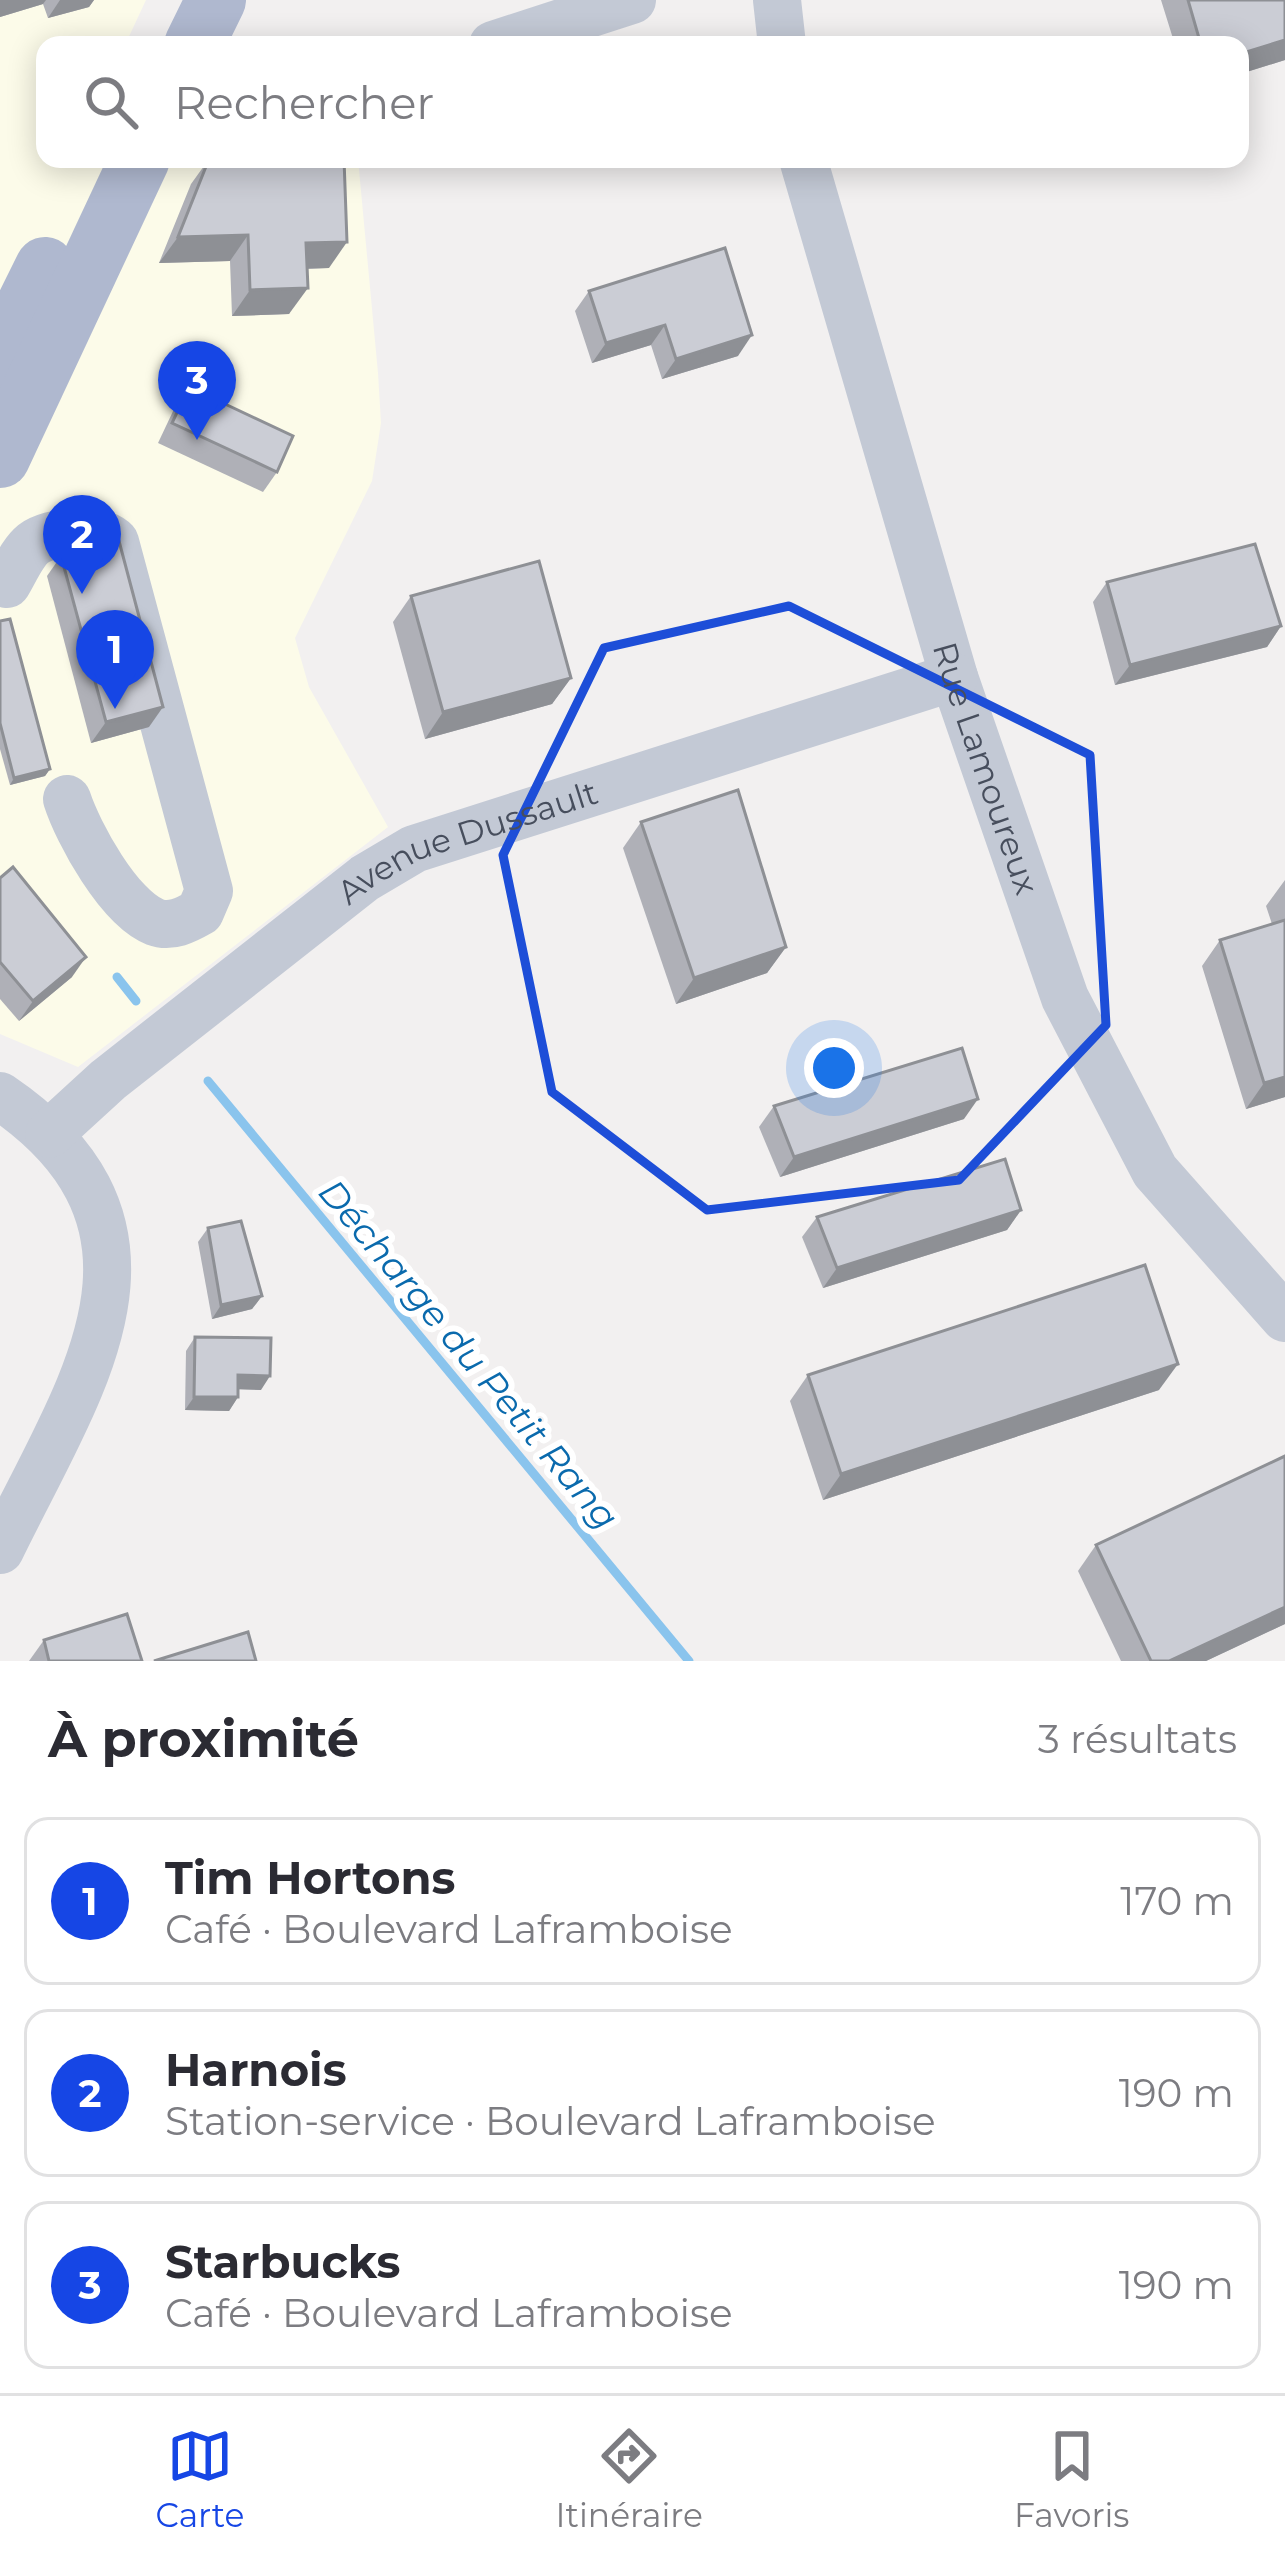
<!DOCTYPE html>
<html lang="fr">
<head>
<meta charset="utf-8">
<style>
  body { margin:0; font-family:Montserrat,sans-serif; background:#f7f7f7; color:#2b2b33 }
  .you { position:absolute; left:834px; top:1068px; width:42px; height:42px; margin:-30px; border:9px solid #fff; border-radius:50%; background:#1a73e8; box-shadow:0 0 0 18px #1a73e833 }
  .badge { display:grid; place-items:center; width:78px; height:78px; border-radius:50%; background:#1646e5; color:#fff; font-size:39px; font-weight:700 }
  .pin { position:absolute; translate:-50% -99px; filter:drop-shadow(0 3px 6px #0008) }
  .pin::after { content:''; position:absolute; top:63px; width:42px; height:36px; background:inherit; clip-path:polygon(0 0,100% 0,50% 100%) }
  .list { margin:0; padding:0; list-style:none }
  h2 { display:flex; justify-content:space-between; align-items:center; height:156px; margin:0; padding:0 48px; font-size:51px }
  h2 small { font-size:39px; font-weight:400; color:#7c7c81 }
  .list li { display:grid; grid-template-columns:78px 1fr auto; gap:36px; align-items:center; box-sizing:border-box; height:168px; margin:0 24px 24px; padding:0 24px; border:3px solid #e1e1e2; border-radius:24px }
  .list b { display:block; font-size:45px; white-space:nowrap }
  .list p { margin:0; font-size:39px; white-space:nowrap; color:#7c7c81 }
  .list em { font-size:39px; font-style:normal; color:#7c7c81 }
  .icon { flex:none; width:66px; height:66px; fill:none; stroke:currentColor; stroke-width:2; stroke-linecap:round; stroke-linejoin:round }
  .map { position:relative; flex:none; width:1285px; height:1661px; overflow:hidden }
  .search { position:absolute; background:#fff; box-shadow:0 6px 30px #0003; left:36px; right:36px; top:36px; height:132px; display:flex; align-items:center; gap:30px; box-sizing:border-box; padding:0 42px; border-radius:24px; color:#7c7c81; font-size:45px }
  .sheet { height:732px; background:#fff }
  nav { display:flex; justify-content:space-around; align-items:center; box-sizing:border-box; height:168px; border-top:3px solid #e1e1e2; background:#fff; font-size:33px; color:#7c7c81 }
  nav a { display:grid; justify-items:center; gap:6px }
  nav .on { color:#1646e5 }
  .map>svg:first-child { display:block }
  .commercial { fill:#fcfbe9 }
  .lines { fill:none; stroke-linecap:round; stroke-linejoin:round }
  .stream { stroke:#8ac4ed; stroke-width:9 }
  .minor { stroke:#c3c9d5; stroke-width:48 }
  .major { stroke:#afb8cf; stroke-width:60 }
  .wall { fill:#afb0b7 }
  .shaded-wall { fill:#8e9095 }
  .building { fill:#cbcdd5; stroke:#8e9095; stroke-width:3 }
  .marked { fill:none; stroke:#1d4ed8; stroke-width:9; stroke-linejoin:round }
  .labels { text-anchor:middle; stroke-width:12; stroke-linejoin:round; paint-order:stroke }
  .street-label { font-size:33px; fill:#474e5d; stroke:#fff }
  .water-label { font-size:36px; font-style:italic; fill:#0a6aad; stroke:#fff }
</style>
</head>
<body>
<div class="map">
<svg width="1285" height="1661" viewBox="0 0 1285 1661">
  <rect width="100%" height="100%" fill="#f2f0f0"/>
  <!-- commercial -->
  <polygon class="commercial" points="0,0 146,0 125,45 45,45 45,159 358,159 378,373 381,423 372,481 295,638 309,687 388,827 78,1067 0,1034"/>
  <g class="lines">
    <!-- stream -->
    <g class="stream">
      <polyline points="117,977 136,1001"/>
      <polyline points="208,1081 689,1661"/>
    </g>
    <!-- minor -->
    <g class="minor">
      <polyline points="777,0 782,45"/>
      <polyline points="493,45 632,0"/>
      <path id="s1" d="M 803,159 L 954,677 L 1065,998 L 1155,1171 L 1285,1318"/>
      <path d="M 7,584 C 15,571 22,553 33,544 C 50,531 100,526 115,542 L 209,891 L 200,912 C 186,920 171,928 155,922 C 119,908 78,833 67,799"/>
      <path d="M 0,1096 C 196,1229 78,1389 0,1550"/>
      <path id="s2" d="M 49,1134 L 108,1080 L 365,878 L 414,849 L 954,677"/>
    </g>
    <!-- major -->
    <g class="major">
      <polyline points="194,45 216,0"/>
      <polyline points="0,358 45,267"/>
      <polyline points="0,458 140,159"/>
    </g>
  </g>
  <!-- wall -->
  <g class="wall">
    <polygon points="0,0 94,0 89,7 48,18 43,4 0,17"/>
    <polygon points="1161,0 1285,0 1285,60 1240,74 1240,45 1175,45"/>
    <polygon points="209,159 329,268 307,269 289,314 232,316 230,261 159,263 191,184"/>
    <polygon points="589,291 738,356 662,379 651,345 592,363 575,311"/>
    <polygon points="189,387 277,472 263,492 158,443 175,407"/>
    <polygon points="61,556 149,727 91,743 47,576"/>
    <polygon points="1107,582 1281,626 1267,647 1115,685 1093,602"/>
    <polygon points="411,596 571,678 552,704 425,739 393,622"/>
    <polygon points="0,621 50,769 45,776 10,785 0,749"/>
    <polygon points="641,822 786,947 767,973 676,1004 623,848"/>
    <polygon points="0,878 72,977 19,1021 0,999"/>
    <polygon points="1285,880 1285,1097 1246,1109 1202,966 1220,940 1272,924 1266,906"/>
    <polygon points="774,1106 964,1119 780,1177 759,1127"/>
    <polygon points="1021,1210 1007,1230 823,1288 802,1237 817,1217"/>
    <polygon points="208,1228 262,1296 252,1309 212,1319 198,1242"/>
    <polygon points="195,1337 261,1390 238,1389 238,1397 229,1411 185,1410 186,1351"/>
    <polygon points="808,1375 1159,1390 823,1500 790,1401"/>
    <polygon points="1096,1545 1285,1624 1206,1661 1121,1661 1078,1571"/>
    <polygon points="44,1640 142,1661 29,1661"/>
  </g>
  <!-- shaded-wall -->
  <g class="shaded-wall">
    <polygon points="0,0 46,0 43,4 0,17"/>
    <polygon points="60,0 94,0 89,7 48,18"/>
    <polygon points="1285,40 1285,60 1240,74 1240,54"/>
    <polygon points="248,235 230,261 159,263 178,237"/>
    <polygon points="347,242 329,268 288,269 306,243"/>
    <polygon points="308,288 289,314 232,316 250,290"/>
    <polygon points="665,325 651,345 592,363 606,343"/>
    <polygon points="752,335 738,356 662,379 676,359"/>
    <polygon points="1281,626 1267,647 1115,685 1130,665"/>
    <polygon points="571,678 552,704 425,739 443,712"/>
    <polygon points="163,707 149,727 91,743 106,722"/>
    <polygon points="50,769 45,776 10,785 14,778"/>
    <polygon points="786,947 767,973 676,1004 694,978"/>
    <polygon points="86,957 72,977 19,1021 33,1001"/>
    <polygon points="1285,1077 1285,1097 1246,1109 1264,1083"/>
    <polygon points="978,1099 964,1119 780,1177 794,1157"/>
    <polygon points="1021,1210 1007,1230 823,1288 837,1268"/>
    <polygon points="262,1296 252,1309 212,1319 221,1305"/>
    <polygon points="1178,1364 1159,1390 823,1500 841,1474"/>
    <polygon points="238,1375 270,1376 261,1390 229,1389"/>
    <polygon points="194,1397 238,1397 229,1411 185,1410"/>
    <polygon points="1285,1607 1285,1624 1206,1661 1169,1661"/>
  </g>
  <!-- building -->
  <g class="building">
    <polygon points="1188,0 1285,0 1285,40 1240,54 1240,45 1201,45"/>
    <polygon points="209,159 344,159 347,242 306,243 308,288 250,290 248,235 178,237"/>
    <polygon points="725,248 752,335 676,359 665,325 606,343 589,291"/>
    <polygon points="189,387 293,436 277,472 172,423"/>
    <polygon points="119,541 163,707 106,722 61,556"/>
    <polygon points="1255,544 1281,626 1130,665 1107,582"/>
    <polygon points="539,561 571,678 443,712 411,596"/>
    <polygon points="10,619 50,769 14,778 0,723 0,621"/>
    <polygon points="738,790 786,947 694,978 641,822"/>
    <polygon points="13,867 86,957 33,1001 0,962 0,878"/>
    <polygon points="1285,920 1285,1077 1264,1083 1220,940"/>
    <polygon points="962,1048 978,1099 794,1157 774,1106"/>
    <polygon points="1005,1159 1021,1210 837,1268 817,1217"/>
    <polygon points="241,1221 262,1296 221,1305 208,1228"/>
    <polygon points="1145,1265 1178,1364 841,1474 808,1375"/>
    <polygon points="195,1337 271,1338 270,1376 238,1375 238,1397 194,1397"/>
    <polygon points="1285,1456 1285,1607 1169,1661 1151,1661 1096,1545"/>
    <polygon points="127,1614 142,1661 49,1661 44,1640"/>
    <polygon points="248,1632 256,1661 154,1661"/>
  </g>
  <!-- marked area -->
  <path class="marked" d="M 789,606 L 1090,755 L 1106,1025 L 959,1180 L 707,1210 L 552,1092 L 503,855 L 604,648 Z"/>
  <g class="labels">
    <!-- street labels -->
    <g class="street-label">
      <text dy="12" stroke="none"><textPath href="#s1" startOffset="636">Rue Lamoureux</textPath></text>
      <text dy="12" stroke="none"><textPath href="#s2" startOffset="516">Avenue Dussault</textPath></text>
    </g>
    <!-- water labels -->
    <g class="water-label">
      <text transform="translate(469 1354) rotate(50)" y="13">Décharge du Petit Rang</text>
    </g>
  </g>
</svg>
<div class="you"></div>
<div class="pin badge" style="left:115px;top:709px">1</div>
<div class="pin badge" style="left:82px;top:594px">2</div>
<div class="pin badge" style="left:197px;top:440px">3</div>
<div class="search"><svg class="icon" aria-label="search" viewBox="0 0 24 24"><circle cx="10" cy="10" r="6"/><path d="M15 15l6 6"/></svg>Rechercher</div>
</div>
<section class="sheet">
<h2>À proximité<small>3 résultats</small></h2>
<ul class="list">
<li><span class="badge">1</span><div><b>Tim Hortons</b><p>Café · Boulevard Laframboise</p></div><em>170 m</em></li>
<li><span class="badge">2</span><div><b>Harnois</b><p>Station-service · Boulevard Laframboise</p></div><em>190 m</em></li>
<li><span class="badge">3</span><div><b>Starbucks</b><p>Café · Boulevard Laframboise</p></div><em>190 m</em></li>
</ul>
</section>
<nav>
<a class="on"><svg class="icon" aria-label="map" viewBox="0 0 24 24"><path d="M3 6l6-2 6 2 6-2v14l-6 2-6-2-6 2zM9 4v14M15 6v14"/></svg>Carte</a>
<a><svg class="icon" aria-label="directions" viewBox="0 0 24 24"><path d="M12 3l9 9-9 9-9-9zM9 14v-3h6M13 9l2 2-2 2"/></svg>Itinéraire</a>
<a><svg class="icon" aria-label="saved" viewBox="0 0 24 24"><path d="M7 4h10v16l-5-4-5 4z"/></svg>Favoris</a>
</nav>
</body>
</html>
